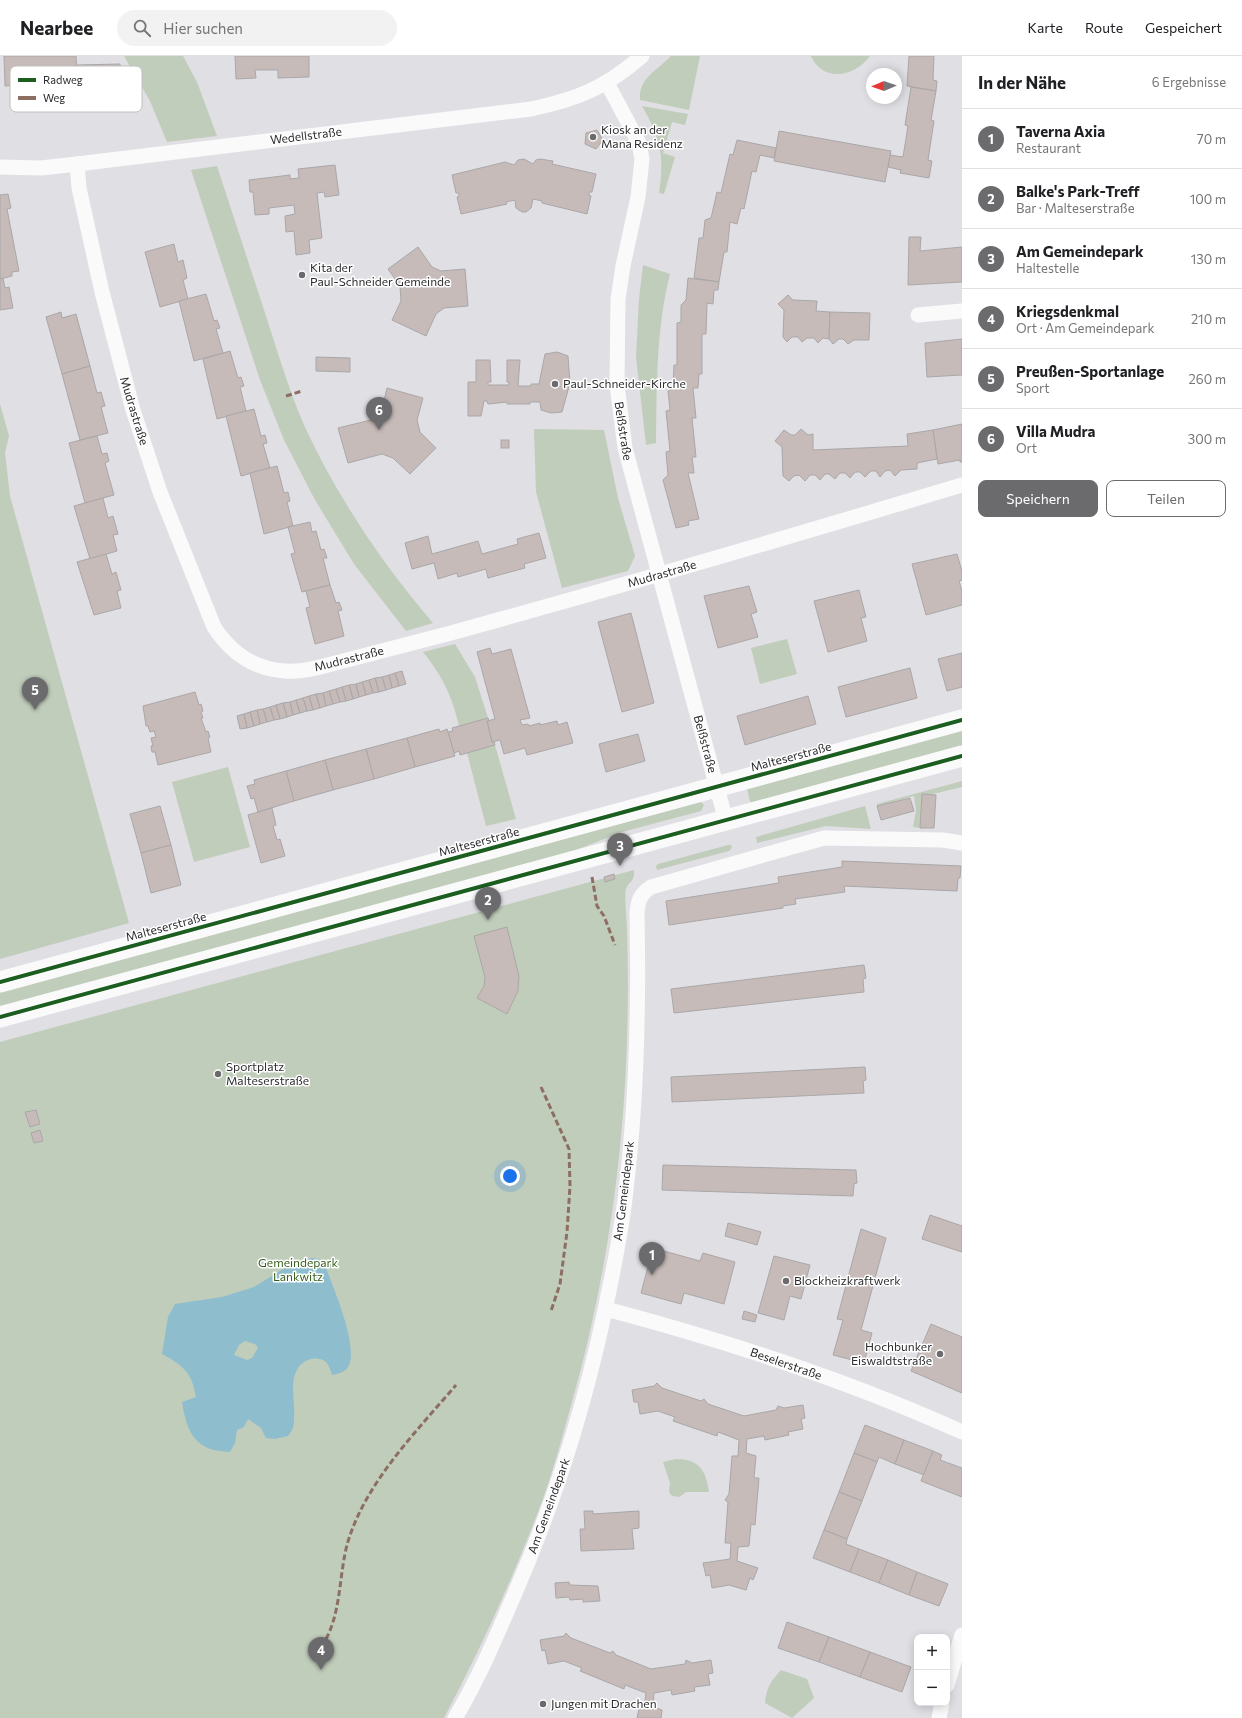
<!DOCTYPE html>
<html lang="de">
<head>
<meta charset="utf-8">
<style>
  body { margin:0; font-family:Commissioner,sans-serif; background:#f2f2f2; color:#202124 }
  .controls { position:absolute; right:12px; bottom:12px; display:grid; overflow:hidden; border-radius:8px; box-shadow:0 2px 10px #0003 }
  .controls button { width:36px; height:36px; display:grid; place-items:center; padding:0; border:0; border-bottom:1px solid #e0e0e0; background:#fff; color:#202124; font:20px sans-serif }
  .compass { position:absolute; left:866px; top:12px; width:36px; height:36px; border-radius:50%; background:#fff; box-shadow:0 2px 10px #0003; rotate:268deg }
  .you { position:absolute; left:510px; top:1120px; width:14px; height:14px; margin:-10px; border:3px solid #fff; border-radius:50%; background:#1a73e8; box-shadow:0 0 0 6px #1a73e833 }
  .badge { display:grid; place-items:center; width:26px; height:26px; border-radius:50%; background:#6b6b6e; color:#fff; font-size:13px; font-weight:700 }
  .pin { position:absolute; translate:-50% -33px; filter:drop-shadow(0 1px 2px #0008) }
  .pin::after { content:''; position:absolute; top:21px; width:14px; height:12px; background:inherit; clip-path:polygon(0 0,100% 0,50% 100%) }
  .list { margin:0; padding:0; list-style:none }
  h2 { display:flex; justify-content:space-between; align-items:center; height:52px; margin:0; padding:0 16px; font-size:17px }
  h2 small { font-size:13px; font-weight:400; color:#757577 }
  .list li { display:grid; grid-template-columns:26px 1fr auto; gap:12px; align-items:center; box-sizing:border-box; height:60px; padding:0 16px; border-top:1px solid #e0e0e0 }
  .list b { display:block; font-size:15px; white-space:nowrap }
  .list p { margin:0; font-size:13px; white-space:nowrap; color:#757577 }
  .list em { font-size:13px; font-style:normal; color:#757577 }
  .actions { display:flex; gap:8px; padding:12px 16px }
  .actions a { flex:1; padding:9px 0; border:1px solid #6b6b6e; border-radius:8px; text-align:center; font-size:14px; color:#6b6b6e }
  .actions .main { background:#6b6b6e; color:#fff }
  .icon { flex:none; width:22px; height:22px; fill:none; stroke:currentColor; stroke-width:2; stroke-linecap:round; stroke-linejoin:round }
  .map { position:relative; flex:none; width:962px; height:1662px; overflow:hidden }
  header { display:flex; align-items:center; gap:24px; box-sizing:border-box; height:56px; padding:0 20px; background:#fff; border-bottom:1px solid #e0e0e0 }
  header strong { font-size:19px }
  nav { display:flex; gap:22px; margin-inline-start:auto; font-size:14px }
  .search { width:280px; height:36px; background:#f2f2f2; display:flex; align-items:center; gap:10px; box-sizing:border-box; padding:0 14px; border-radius:22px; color:#757577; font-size:15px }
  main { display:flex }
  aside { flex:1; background:#fff }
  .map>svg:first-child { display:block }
  .green { fill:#c1cdbb }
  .water { fill:#8ebdce; fill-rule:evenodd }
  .building { fill:#c6bbb8; stroke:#aaa7a9 }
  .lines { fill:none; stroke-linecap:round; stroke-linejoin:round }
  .minor { stroke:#fafafb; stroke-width:15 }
  .secondary { stroke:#fafafb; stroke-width:21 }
  .quiet { stroke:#8d6e63; stroke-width:3; stroke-dasharray:6 3; stroke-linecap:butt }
  .cycleway-casing { stroke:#fff; stroke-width:6 }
  .cycleway { stroke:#1b5e20; stroke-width:4 }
  .poi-dot { fill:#6b6b6e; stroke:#fff; stroke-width:1.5 }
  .labels { text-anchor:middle; stroke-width:3; stroke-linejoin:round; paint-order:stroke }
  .poi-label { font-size:12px; fill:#2c2c2f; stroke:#fff; text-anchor:start }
  .street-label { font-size:12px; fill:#2c2c2f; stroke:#fff }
  .park-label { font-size:12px; fill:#365e1b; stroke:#fff }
  .key { fill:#fff; stroke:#c0c0c1; stroke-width:1 }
  .key-label { font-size:11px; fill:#2c2c2f }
</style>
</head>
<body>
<header>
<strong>Nearbee</strong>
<div class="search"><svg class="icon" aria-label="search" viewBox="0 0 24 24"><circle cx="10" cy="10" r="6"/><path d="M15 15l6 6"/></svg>Hier suchen</div>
<nav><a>Karte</a><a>Route</a><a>Gespeichert</a></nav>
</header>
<main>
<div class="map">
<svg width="962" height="1662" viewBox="0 0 962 1662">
  <rect width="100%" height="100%" fill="#e0dfe4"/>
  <!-- green -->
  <g class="green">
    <polygon points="124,0 183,0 197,26 217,80 167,86 150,45"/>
    <path d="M 671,0 L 700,0 L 689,54 L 640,44 C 638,22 658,14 671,0 Z"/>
    <path d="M 811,0 L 870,0 C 855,21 823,27 811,0 Z"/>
    <path d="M 642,50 L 688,58 L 685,69 L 672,66 L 663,97 L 675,101 L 664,138 L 659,137 C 665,101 660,81 642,50 Z"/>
    <path d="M 217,110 C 234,162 251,214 268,266 C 279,301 290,336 304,369 C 337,441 382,507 433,567 L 406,575 L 354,508 L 315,444 L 284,384 L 260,324 L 191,114 Z"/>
    <path d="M 643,209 L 670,218 C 656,273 657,330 656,387 L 646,389 L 636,301 L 639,243 Z"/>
    <polygon points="0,348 9,380 5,397 10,440 129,867 0,903"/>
    <polygon points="534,373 604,374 618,442 635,500 628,515 562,532 536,436"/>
    <polygon points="787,583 797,618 760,628 751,592"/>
    <path d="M 455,588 L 475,621 L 488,662 L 459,670 C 452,640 443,621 423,596 Z"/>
    <polygon points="962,674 962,692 751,749 747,733"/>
    <polygon points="495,689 516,763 486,770 467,697"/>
    <polygon points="228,711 250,791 194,806 172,726"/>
    <polygon points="962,725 962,731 933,738 922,738 920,772 913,771 916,754 914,740 877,750 877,748"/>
    <polygon points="701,746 704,749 701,755 622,776 566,798 0,952 0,935"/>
    <polygon points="865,750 871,773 826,770 757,787 756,781"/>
    <polygon points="728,789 731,789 732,792 729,795 657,814 656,810 658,808"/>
    <path d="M 634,814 C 635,826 629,825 626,833 C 624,838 627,866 627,873 C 632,1036 616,1189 572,1346 C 563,1378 555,1409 544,1440 C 516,1516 482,1590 444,1662 L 0,1662 L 0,986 Z"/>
    <path d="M 676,1403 C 699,1403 706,1414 709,1436 L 686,1436 L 679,1441 L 672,1440 L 669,1436 L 670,1427 L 663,1406 Z"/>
    <path d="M 781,1614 L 807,1623 L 814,1642 L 792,1662 L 765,1647 C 766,1632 771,1625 781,1614 Z"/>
  </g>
  <!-- water -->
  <path class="water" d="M 311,1202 L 319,1203 L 325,1209 C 332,1229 360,1292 348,1311 C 345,1316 338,1318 332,1319 C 330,1313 328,1306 323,1304 C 318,1302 312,1302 308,1304 C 285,1314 296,1345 294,1363 C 294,1371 292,1375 288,1380 L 275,1383 L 266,1382 L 261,1372 L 248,1363 L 244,1371 L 237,1374 L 235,1387 L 230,1396 C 195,1395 187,1377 182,1346 L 196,1341 C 192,1317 184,1310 162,1298 L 168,1261 L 175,1248 L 222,1241 L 254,1231 L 288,1210 ZM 245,1285 L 255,1288 L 258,1292 L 252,1302 L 247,1304 L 234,1299 L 239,1289 Z"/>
  <!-- building -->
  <g class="building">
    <polygon points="4,0 76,0 77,21 37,23 37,14 24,14 24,29 5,30"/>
    <polygon points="235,0 309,0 309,21 278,22 278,14 255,14 256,22 236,23"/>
    <polygon points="909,0 934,0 933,24 937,25 936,35 907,30"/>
    <polygon points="120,8 121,38 78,40 77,9"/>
    <polygon points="911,31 936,35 931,64 934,65 928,104 932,105 929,122 900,117 901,114 888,111 890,99 903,101 908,70 905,69"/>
    <polygon points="597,74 603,84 596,93 585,88 586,77"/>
    <polygon points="779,75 891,95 885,126 774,105"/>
    <polygon points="737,84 776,92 774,102 760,99 756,116 752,115 744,153 741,152 737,168 730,166 727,196 724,196 719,226 694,222 699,182 703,182 705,164 711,162 717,136 721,137 730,98 733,99"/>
    <polygon points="524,103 533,108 536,104 540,103 553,105 552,108 596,118 592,136 589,136 589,139 591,140 587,158 542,147 542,145 533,143 531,152 526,156 522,156 516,152 515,144 506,146 507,148 461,158 457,141 459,140 459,137 456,137 452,119 505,106 514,109 518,104"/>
    <polygon points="335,109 339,139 325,141 324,136 317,137 322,182 309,184 310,197 296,199 294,175 286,176 285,160 295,158 294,149 269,152 269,158 255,159 253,136 250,136 249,124 290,119 290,123 299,122 298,113"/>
    <polygon points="8,138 11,152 7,153 19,215 12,216 12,220 0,223 0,139"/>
    <polygon points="909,181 921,181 920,195 962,191 962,226 908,229"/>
    <polygon points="174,188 178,206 183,204 187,222 183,224 188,243 160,251 145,196"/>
    <polygon points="418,191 432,211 441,215 465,213 468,250 444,252 436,258 426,280 392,264 401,245 400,230 388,213"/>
    <polygon points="3,222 5,232 9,231 13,252 0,254 0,223"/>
    <polygon points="688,222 719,226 718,234 714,234 713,248 707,247 706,278 702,278 702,318 699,318 698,332 693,332 696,362 692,362 696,401 692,401 694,417 688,417 699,463 688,465 689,469 676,472 663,424 668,419 666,396 670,395 666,355 670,354 668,335 673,332 674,309 677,309 677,267 681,266 681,249 686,244"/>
    <polygon points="206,238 214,265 217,264 220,272 216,273 223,297 194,305 179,245"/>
    <polygon points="788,239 793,244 817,245 816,255 830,256 829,283 823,282 818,287 814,282 807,282 802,286 798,281 792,281 787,286 783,281 784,254 778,248"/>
    <polygon points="61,256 62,262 76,258 90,310 62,318 46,261"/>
    <polygon points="830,256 870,257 869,284 854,284 848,288 843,283 839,283 833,288 829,283"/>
    <polygon points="962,283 962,319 927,321 925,287"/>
    <polygon points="230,295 238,322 241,321 244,330 240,331 246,355 217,363 203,303"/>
    <polygon points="557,296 568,300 570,327 562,356 551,357 541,354 540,346 530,346 530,348 507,348 507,346 488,348 487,345 484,345 481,360 468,360 468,326 476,326 476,304 490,304 491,326 488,326 488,329 509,329 509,326 507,326 507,304 520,304 518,330 531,330 531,328 539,328 545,298"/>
    <polygon points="316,301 350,302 350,316 316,315"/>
    <polygon points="90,310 97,337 101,336 105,350 101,351 108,377 80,384 62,318"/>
    <polygon points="387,332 423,342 417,364 420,376 436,392 410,418 393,402 382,398 348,407 338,372 371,364 382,353"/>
    <polygon points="254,353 261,380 265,379 267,387 263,388 270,412 241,420 226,360"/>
    <polygon points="962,368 962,406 960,406 960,404 938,408 933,374"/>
    <polygon points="801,373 808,379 813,378 813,394 908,390 907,378 933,374 937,403 917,407 917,413 901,414 895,420 890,414 885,415 880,421 876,415 871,415 865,421 860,416 855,416 850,422 845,417 840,417 835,423 829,418 825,418 820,424 815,419 810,419 805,425 799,419 794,420 789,425 783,420 782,391 775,385 784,374 791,379 795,379"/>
    <polygon points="97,380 102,398 107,397 109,405 105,407 114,439 85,447 69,387"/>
    <rect x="501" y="384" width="8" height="8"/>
    <polygon points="277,410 284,437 288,436 290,445 287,446 293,470 264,478 250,417"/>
    <polygon points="103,442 108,462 113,460 118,478 113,479 117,495 90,503 74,450"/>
    <polygon points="310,466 312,476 316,475 321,494 324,493 327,502 323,502 330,529 302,536 291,498 295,497 288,471"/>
    <polygon points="539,477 546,502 524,508 525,512 488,522 486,513 458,521 457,517 438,523 434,507 412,513 405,487 428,480 432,498 478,485 482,498 518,488 517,483"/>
    <polygon points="106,498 112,518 116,516 121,534 117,535 121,552 94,559 77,506"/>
    <polygon points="957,498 962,515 962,524 959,525 962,535 962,549 926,559 912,508"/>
    <polygon points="330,529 336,547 339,546 342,554 338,555 344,580 315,588 306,552 310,551 306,535"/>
    <polygon points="749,530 757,556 751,558 758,581 718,592 704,540"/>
    <polygon points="859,534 866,561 861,562 867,585 828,596 814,545"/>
    <polygon points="631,557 654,647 622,656 598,566"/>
    <polygon points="490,592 492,598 511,593 530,662 520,664 522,669 528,668 529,670 540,667 540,669 557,665 558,669 567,666 573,687 527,699 525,692 504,698 500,684 492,686 487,665 495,663 477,596"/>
    <polygon points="962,597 962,631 947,635 938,603"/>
    <polygon points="910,612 917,642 846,661 838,631"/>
    <polygon points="402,615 406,628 399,630 395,617"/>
    <polygon points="395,617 399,630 392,632 389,619"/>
    <polygon points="389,619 392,632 386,634 382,621"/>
    <polygon points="382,621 386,634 379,636 375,622"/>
    <polygon points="375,622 379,636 373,637 369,624"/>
    <polygon points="369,624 373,637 366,639 362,626"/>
    <polygon points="362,626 366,639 359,641 356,628"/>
    <polygon points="356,628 359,641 353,643 349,629"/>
    <polygon points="349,629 353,643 346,645 342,631"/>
    <polygon points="342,631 346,645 340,646 336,633"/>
    <polygon points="336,633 340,646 333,648 329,635"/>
    <polygon points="329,635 333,648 326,650 323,637"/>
    <polygon points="195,636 199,649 201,648 203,655 201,656 203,662 201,662 206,676 208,675 210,681 208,682 211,696 158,709 155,696 152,696 151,690 153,690 151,682 156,681 154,675 150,676 148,670 146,670 143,650"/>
    <polygon points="323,637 326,650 320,652 316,638"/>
    <polygon points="316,638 320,652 313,654 309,640"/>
    <polygon points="309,640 313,654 307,655 303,642"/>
    <polygon points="808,640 816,668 745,689 737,660"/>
    <polygon points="303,642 307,655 300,657 296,644"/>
    <polygon points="296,644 300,657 293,659 290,646"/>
    <polygon points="290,646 293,659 287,661 283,647"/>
    <polygon points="283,647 287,661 280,663 276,649"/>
    <polygon points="276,649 280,663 274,664 270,651"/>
    <polygon points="270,651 274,664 267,666 263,653"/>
    <polygon points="263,653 267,666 260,668 257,654"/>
    <polygon points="257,654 260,668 254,670 250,656"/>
    <polygon points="250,656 254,670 247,672 244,658"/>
    <polygon points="244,658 247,672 240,673 237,660"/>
    <polygon points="488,662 489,665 487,665 492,686 494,686 495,689 460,699 459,695 454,697 448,676 453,675 452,672"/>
    <polygon points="439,673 440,676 447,673 455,700 415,711 407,682"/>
    <polygon points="638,678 645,705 606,716 599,688"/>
    <polygon points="407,682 415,711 374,723 366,693"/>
    <polygon points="366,693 374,723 333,734 325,704"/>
    <polygon points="325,704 333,734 294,745 286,715"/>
    <polygon points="286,715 294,745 258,756 254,742 251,743 247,730 255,728 254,724"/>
    <polygon points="922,738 936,739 934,772 920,772"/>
    <polygon points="910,742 914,755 881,764 877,750"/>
    <polygon points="160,750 171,789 141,797 130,758"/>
    <polygon points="272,752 276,769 273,770 277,784 280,783 285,800 261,807 248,759"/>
    <polygon points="171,789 181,829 151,837 141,797"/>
    <polygon points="842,805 961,810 960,822 958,822 957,835 844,830 845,836 795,843 796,848 783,850 783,852 669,869 666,845 779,827 778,821 842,811"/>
    <polygon points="614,818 615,823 605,826 604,821"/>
    <polygon points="507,871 519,920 518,935 507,958 477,942 484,930 485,921 474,880"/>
    <polygon points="864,909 866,922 863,923 864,936 674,957 671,933"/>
    <polygon points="865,1011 866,1024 863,1025 864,1037 672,1046 671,1021"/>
    <polygon points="36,1054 40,1068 30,1071 25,1056"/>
    <polygon points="40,1074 43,1085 34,1087 31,1077"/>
    <polygon points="663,1109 856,1114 857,1127 854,1128 853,1140 662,1134"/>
    <polygon points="930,1159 962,1170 962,1196 922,1183"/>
    <polygon points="728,1167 761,1176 757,1189 725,1180"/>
    <polygon points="861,1173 886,1182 861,1274 872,1277 864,1307 833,1299 843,1264 837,1263"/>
    <polygon points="653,1192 700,1205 703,1197 735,1206 724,1248 684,1237 681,1248 641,1237"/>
    <polygon points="774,1200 810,1209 801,1243 790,1240 784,1264 758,1257"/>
    <polygon points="744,1255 757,1259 755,1266 742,1263"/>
    <polygon points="931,1268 962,1281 962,1337 911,1315"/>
    <polygon points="657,1327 662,1332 701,1345 704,1343 708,1348 744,1360 776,1354 778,1350 784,1352 803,1349 805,1362 801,1363 803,1373 788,1376 789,1379 765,1384 764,1380 747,1383 746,1397 756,1400 754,1422 759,1422 755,1469 751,1468 749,1490 738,1491 737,1505 758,1512 753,1524 750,1522 746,1534 729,1529 712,1532 710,1519 706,1520 703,1507 730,1503 731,1487 725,1487 728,1446 725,1444 729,1438 732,1400 738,1400 739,1384 718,1376 717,1380 673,1365 675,1361 658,1355 640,1358 638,1346 634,1346 632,1334 654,1330"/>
    <polygon points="865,1369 904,1384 895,1408 879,1401 877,1406 854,1397"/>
    <polygon points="904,1384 933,1395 924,1419 895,1408"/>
    <polygon points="933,1395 942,1399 940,1404 962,1412 962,1441 921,1425"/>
    <polygon points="854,1397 877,1406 862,1445 839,1436"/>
    <polygon points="839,1436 862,1445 847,1483 824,1474"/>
    <polygon points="584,1455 593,1455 593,1458 639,1455 639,1472 632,1473 634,1493 581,1495 580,1473 585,1473"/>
    <polygon points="824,1474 847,1483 846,1488 859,1493 850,1516 813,1502"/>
    <polygon points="859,1493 888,1504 879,1527 850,1516"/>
    <polygon points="888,1504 917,1516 909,1539 879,1527"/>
    <polygon points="917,1516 948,1528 939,1550 909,1539"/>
    <polygon points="569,1526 570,1529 598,1530 600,1545 583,1546 583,1543 570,1544 569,1541 556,1542 555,1527"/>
    <polygon points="787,1566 829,1581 819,1606 778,1592"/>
    <polygon points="566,1577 571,1582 610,1597 613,1595 616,1599 651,1613 685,1608 686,1604 692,1607 711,1604 713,1617 708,1618 710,1629 694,1631 695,1635 672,1639 671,1634 654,1637 653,1651 662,1654 661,1662 637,1662 639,1653 644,1653 646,1637 625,1629 624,1633 580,1615 582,1612 564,1605 548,1608 545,1594 542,1595 540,1584 564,1580"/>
    <polygon points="829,1581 870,1596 860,1621 819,1606"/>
    <polygon points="870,1596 911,1611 902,1636 860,1621"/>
  </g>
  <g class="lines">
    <!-- minor -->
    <g class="minor">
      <polyline points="607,27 639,87 642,103 638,141 623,210 618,243 617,329 625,392 726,765"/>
      <path d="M 77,108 L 79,132 L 102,236 L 133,354 L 160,436 L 214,571 C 231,597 253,613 285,615 C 305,617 327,609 347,604 C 382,595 416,586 451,577 C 622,530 792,480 962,429"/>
      <path d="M 0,111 L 41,112 L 77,108 L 531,53 C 578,43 605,32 642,0"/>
      <polyline points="918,259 962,255"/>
      <path d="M 606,1253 C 727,1285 847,1324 962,1376"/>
      <polyline points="947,1629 962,1579"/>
      <path d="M 455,1662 C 479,1622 497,1579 515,1537 C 559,1436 590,1333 611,1225 C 617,1195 623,1164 626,1134 C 637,1042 639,950 637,857 C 638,845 640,838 651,831 L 824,782 L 943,784 L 962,787"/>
      <polyline points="939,1662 942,1647"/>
    </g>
    <!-- secondary -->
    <g class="secondary">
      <polyline points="0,926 962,664"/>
      <polyline points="0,961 962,700"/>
    </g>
    <!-- quiet -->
    <g class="quiet">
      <polyline points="286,340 302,335"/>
      <polyline points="592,821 597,850 604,860 615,889"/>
      <polyline points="541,1031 569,1093 570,1130 567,1176 560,1228 551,1255"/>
      <path d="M 326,1583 C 341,1555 339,1520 347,1489 C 364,1428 416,1376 456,1329"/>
    </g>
    <!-- cycleway casing -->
    <g class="cycleway-casing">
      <g id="cycleway">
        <polyline points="0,926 962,664"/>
        <polyline points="0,961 962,700"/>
      </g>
    </g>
    <!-- cycleway -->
    <use href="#cycleway" class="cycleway"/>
  </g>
  <!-- markers -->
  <g class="poi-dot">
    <circle cx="593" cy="81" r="4"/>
    <circle cx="302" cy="219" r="4"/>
    <circle cx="555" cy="328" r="4"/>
    <circle cx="218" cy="1018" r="4"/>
    <circle cx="786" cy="1225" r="4"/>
    <circle cx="940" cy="1298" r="4"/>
    <circle cx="543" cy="1648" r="4"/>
  </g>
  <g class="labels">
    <!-- poi labels -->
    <g class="poi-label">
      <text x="601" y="78">Kiosk an der<tspan x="601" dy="14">Mana Residenz</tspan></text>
      <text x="310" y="216">Kita der<tspan x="310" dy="14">Paul-Schneider Gemeinde</tspan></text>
      <text x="563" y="332">Paul-Schneider-Kirche</text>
      <text x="226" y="1015">Sportplatz<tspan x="226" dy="14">Malteserstraße</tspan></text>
      <text x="794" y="1229">Blockheizkraftwerk</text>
      <text x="932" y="1295" text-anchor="end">Hochbunker<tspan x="932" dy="14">Eiswaldtstraße</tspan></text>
      <text x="551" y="1652">Jungen mit Drachen</text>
    </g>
    <!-- street labels -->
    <g class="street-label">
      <text transform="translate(306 80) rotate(-7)" y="4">Wedellstraße</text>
      <text transform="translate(134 355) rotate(73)" y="4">Mudrastraße</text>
      <text transform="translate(623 375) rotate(81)" y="4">Belßstraße</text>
      <text transform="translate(662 518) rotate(-16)" y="4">Mudrastraße</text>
      <text transform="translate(349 603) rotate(-14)" y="4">Mudrastraße</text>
      <text transform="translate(705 688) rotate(75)" y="4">Belßstraße</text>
      <text transform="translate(791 701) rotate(-15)" y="4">Malteserstraße</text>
      <text transform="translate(479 786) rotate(-15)" y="4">Malteserstraße</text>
      <text transform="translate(166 871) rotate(-15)" y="4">Malteserstraße</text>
      <text transform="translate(624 1135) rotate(-83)" y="4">Am Gemeindepark</text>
      <text transform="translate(786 1308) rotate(19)" y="4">Beselerstraße</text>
      <text transform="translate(549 1450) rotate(-70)" y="4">Am Gemeindepark</text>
    </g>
    <!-- park labels -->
    <g class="park-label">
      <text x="298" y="1211">Gemeindepark<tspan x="298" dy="14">Lankwitz</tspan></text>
    </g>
  </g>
  <!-- legend -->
  <rect x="10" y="10" width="132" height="46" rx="6" class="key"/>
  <rect x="18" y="22" width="18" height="4" fill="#1b5e20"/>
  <rect x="18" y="40" width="18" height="4" fill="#8d6e63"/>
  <g class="key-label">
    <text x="43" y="28">Radweg</text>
    <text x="43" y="46">Weg</text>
  </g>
</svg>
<div class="controls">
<button>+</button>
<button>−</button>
</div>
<svg class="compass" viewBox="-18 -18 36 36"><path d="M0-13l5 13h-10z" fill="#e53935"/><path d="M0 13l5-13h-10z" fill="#757577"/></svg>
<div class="you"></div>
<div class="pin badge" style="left:652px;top:1219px">1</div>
<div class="pin badge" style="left:488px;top:864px">2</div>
<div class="pin badge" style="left:620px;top:810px">3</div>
<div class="pin badge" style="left:321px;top:1614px">4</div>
<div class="pin badge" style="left:35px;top:654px">5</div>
<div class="pin badge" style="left:379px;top:374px">6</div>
</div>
<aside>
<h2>In der Nähe<small>6 Ergebnisse</small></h2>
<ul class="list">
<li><span class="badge">1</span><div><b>Taverna Axia</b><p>Restaurant</p></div><em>70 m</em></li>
<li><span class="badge">2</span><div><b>Balke's Park-Treff</b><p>Bar · Malteserstraße</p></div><em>100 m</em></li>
<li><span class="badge">3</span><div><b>Am Gemeindepark</b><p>Haltestelle</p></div><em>130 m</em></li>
<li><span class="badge">4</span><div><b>Kriegsdenkmal</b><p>Ort · Am Gemeindepark</p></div><em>210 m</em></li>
<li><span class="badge">5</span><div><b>Preußen-Sportanlage</b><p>Sport</p></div><em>260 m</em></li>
<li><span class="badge">6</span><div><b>Villa Mudra</b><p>Ort</p></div><em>300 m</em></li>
</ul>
<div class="actions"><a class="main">Speichern</a><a>Teilen</a></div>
</aside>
</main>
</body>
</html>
